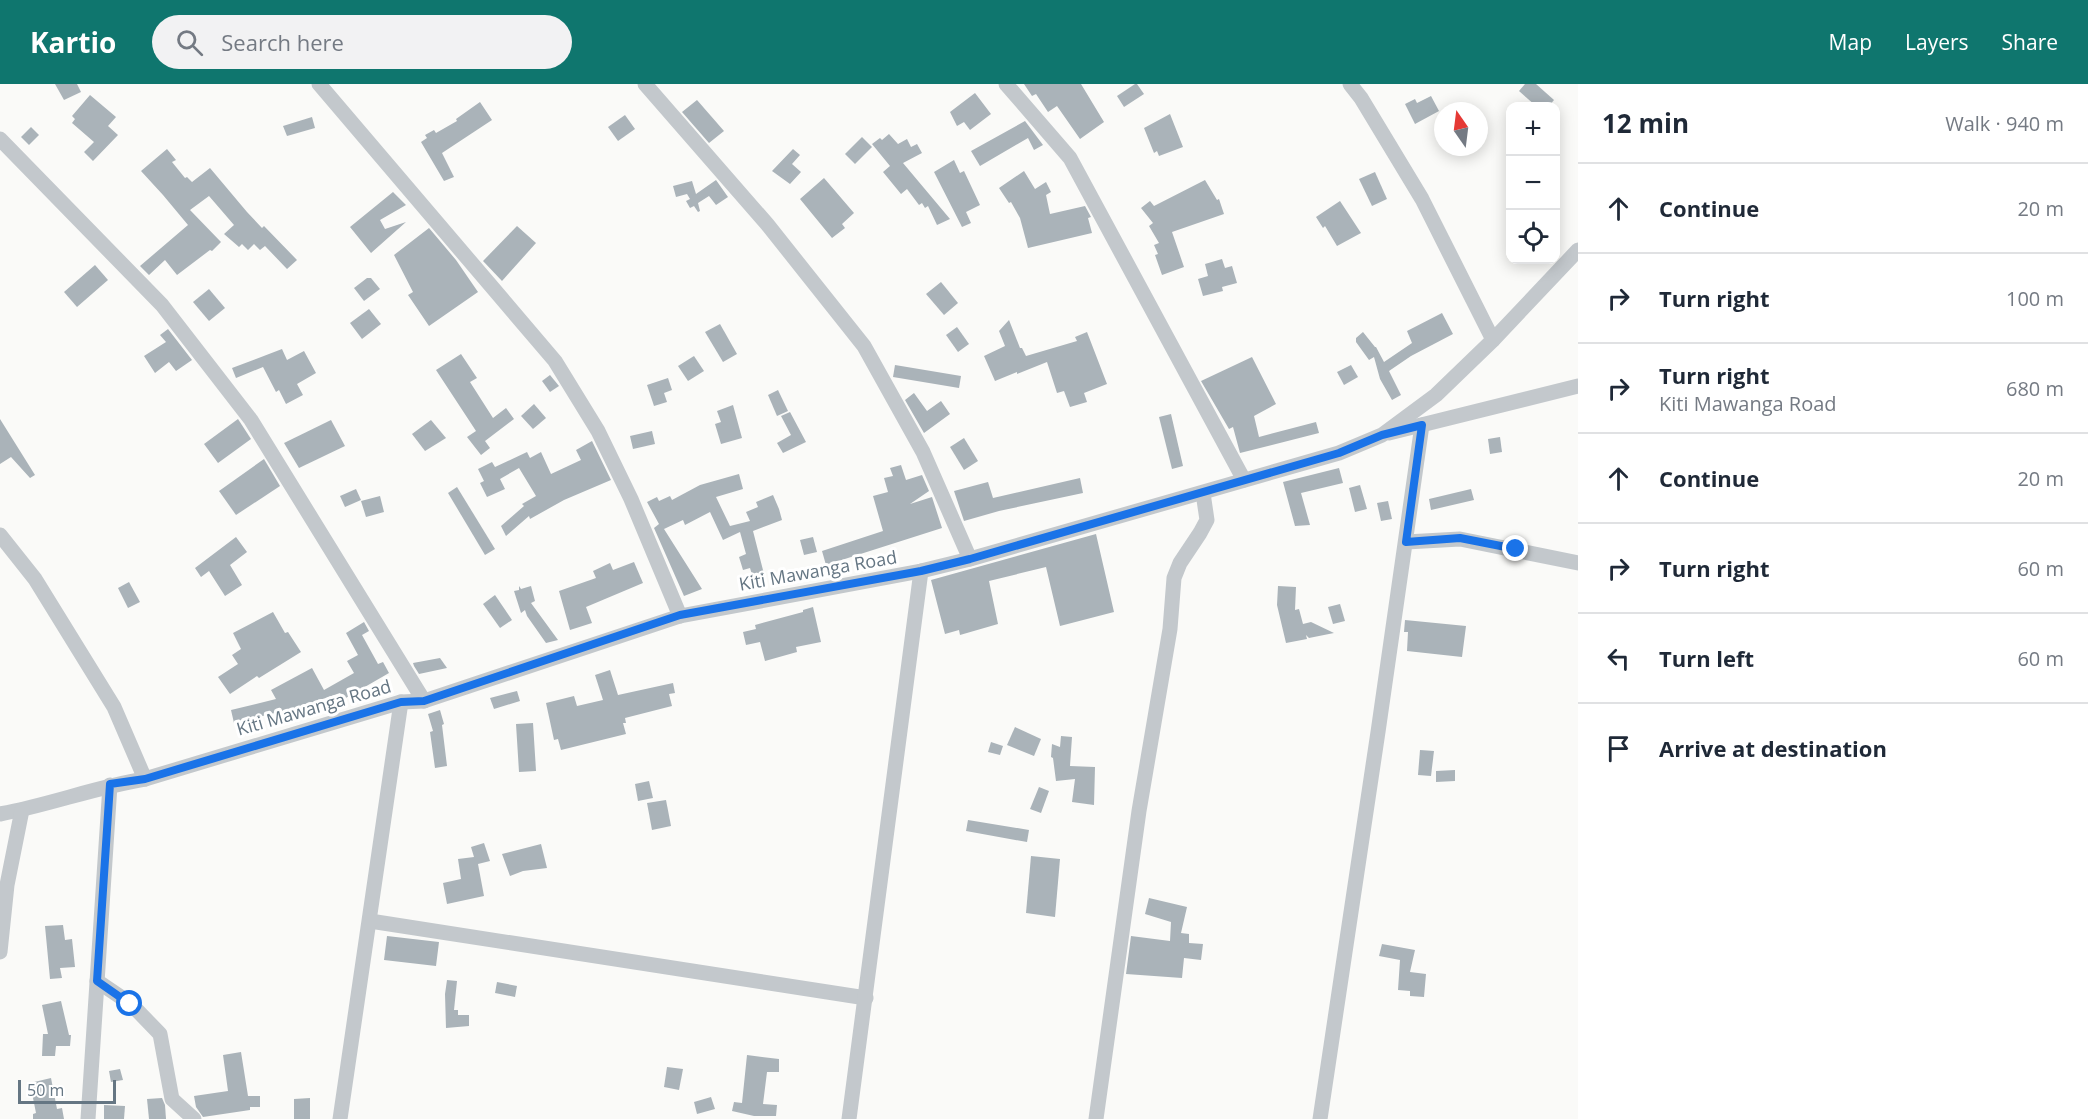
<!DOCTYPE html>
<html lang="en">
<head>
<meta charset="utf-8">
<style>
  body { margin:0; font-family:"Open Sans",sans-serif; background:#f2f2f3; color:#1f2937 }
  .controls { position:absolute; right:18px; top:18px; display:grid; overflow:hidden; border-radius:12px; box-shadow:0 3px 15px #0003 }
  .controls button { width:54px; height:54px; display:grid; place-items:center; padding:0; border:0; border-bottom:2px solid #e0e1e3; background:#fff; color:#1f2937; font:30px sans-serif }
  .compass { position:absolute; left:1434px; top:18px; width:54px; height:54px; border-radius:50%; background:#fff; box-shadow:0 3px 15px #0003; rotate:346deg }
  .scale { position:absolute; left:18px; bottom:15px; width:98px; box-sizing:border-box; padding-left:6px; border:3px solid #657683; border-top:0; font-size:16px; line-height:21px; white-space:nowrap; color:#657683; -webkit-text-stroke:4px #fff; paint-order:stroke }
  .stop { position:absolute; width:18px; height:18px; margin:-14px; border:4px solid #1a73e8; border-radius:50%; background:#fff }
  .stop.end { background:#1a73e8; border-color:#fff; box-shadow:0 2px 6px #0008 }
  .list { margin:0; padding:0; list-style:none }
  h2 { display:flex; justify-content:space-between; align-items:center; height:78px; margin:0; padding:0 24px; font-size:26px }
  h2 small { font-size:20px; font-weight:400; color:#747a83 }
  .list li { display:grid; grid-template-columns:39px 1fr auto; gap:18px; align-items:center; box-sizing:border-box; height:90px; padding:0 24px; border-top:2px solid #e0e1e3 }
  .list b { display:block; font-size:22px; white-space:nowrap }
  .list p { margin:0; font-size:20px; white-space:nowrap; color:#747a83 }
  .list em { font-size:20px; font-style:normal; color:#747a83 }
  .icon { flex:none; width:33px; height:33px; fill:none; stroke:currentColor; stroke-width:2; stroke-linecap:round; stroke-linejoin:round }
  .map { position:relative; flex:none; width:1578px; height:1035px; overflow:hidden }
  header { display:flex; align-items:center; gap:36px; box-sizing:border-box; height:84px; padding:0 30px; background:#0f766e; color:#fff }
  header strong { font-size:28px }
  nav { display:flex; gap:33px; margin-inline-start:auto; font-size:21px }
  .search { width:420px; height:54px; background:#f2f2f3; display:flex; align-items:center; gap:15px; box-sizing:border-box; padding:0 21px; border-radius:33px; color:#747a83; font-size:22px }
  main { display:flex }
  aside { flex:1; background:#fff }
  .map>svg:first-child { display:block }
  .building { fill:#aab3b9 }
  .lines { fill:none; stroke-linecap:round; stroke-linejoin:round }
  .street { stroke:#c3c8cc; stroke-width:15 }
  .route { stroke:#1a73e8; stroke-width:8 }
  .labels { text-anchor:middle; stroke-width:6; stroke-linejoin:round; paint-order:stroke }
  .street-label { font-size:18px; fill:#657683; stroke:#fff }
</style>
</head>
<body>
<header>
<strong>Kartio</strong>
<div class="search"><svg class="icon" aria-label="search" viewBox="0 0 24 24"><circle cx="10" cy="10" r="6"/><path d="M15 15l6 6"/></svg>Search here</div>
<nav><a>Map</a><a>Layers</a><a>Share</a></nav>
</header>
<main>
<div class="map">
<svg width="1578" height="1035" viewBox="0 0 1578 1035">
  <rect width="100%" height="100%" fill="#fafaf8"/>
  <!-- building -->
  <g class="building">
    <polygon points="55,0 77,0 81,8 64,16"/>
    <polygon points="1024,0 1081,0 1104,38 1080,55 1057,22 1048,28 1036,10 1032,12"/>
    <polygon points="1135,0 1137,0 1144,10 1124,23 1117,12"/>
    <polygon points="1525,0 1536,0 1554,16 1549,22 1536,22 1519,7"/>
    <polygon points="975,9 991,30 970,46 964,38 957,42 950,28"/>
    <polygon points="90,11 116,33 108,42 118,51 93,77 84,68 94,58 72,39 75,35 72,32"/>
    <polygon points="1431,12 1439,27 1415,40 1405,20 1415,15 1417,19"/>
    <polygon points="697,16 724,47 709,59 682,28"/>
    <polygon points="480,18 492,36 442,69 454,93 444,97 421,58 427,54 425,51 434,46 436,49 457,37 456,35"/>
    <polygon points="1170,30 1183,63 1159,72 1157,67 1154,69 1144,44"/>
    <polygon points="625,31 635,45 618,57 608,43"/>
    <polygon points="312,33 315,44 287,52 283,42"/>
    <polygon points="1025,37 1043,61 1034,66 1028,54 980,82 971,67"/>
    <polygon points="31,43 39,51 29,61 21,53"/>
    <polygon points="889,50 898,60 907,55 911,63 917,60 922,69 903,79 950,135 937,141 928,122 925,124 922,119 919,121 907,105 901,110 883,88 890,82 872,60 880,54 882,56"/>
    <polygon points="862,53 872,63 855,80 845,70"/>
    <polygon points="167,65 176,76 172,78 185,94 187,93 192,98 210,84 247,128 262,144 264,142 297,176 287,185 265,162 260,166 254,160 248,166 242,160 239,163 224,150 234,141 209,112 190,126 221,158 212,167 210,166 177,191 165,176 149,191 140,182 188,141 163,111 141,87"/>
    <polygon points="793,65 800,71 792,80 801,88 790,100 772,87"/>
    <polygon points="954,76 960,89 964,87 980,121 966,128 971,139 962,143 934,88"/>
    <polygon points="1024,87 1035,105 1046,98 1051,108 1046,111 1050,130 1085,122 1091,133 1088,134 1092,149 1028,164 1020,134 1011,118 1009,119 999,104"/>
    <polygon points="1375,88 1387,115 1372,122 1359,95"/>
    <polygon points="824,94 854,129 842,140 845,144 832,154 800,115"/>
    <polygon points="716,96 728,113 716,121 709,112 698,119 700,127 698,128 694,122 690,124 686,117 690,115 687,110 676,113 673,102 692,97 696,110"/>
    <polygon points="1205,96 1217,116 1219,115 1224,130 1172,148 1184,183 1162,191 1155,171 1158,170 1154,161 1159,159 1149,142 1153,139 1141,124 1150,117 1154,122"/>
    <polygon points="393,108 406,121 380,136 385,145 406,138 371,169 350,143"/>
    <polygon points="1340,117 1361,149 1337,162 1325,142 1323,144 1316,133"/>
    <polygon points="517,142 536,159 502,197 483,177"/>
    <polygon points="429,144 456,176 478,208 429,242 408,211 413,208 394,171"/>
    <polygon points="1222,175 1225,184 1232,182 1237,199 1222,203 1223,207 1203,212 1198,195 1208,192 1205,180"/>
    <polygon points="95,181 108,196 77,223 64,208"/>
    <polygon points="367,194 371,194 380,205 364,217 354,204"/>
    <polygon points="941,198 958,219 944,231 926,210"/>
    <polygon points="209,205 225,224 209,237 193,218"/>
    <polygon points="369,225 381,240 362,255 350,239"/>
    <polygon points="1442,229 1453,250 1411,272 1389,287 1401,311 1392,316 1380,295 1374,273 1369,276 1356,258 1356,254 1363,248 1375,263 1376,263 1384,278 1412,259 1407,247"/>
    <polygon points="1009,236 1020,264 1022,264 1026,272 1077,257 1075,253 1087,248 1107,300 1084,309 1087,318 1070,323 1064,307 1057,309 1047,278 1017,290 1017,288 995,297 984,272 1005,262 999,247"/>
    <polygon points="720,240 737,270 723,278 705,248"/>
    <polygon points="957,243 969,260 958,268 946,251"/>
    <polygon points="168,245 192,276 176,287 169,278 155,289 144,272 166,258 160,251"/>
    <polygon points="282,265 287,276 304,267 316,289 297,300 303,311 286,320 279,306 276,308 263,283 236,294 232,284"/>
    <polygon points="461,270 477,294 470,298 493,334 506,324 514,335 485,357 490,364 481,371 467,353 476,347 436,286"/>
    <polygon points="694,272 704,287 688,297 678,282"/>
    <polygon points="1252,273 1276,320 1254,332 1259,353 1316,338 1319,349 1240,369 1233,343 1229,345 1201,297"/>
    <polygon points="895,281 961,292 959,304 893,293"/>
    <polygon points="1351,281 1358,293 1344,301 1337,288"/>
    <polygon points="550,291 559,302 550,308 542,297"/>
    <polygon points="668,294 672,306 664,309 667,318 654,322 647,301"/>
    <polygon points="778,306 788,327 777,332 768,311"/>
    <polygon points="914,309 927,327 941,317 950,330 924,349 905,316"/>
    <polygon points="534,320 546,334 533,345 521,332"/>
    <polygon points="733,321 742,354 721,360 715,340 721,338 717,327"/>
    <polygon points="790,328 806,358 783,369 777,359 791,351 781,332"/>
    <polygon points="1171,330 1183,382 1172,385 1159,333"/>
    <polygon points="0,335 35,391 30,394 11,373 0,380"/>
    <polygon points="238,335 251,355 218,379 204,360"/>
    <polygon points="331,336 345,362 299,384 284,359"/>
    <polygon points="431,336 446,354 425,367 412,350"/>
    <polygon points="652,347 655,360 633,365 630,352"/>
    <polygon points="1500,353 1502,368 1490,370 1488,355"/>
    <polygon points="964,354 978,377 964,386 950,363"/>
    <polygon points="592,357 611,396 564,416 530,435 529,432 506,452 501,442 524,422 522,420 536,412 519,384 500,395 505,405 487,413 480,399 484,397 478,385 492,378 495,383 527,368 530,374 541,368 551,390 581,376 576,366"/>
    <polygon points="264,375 280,402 236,431 219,407"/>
    <polygon points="901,381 906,396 922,391 929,407 910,420 932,413 942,444 826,481 822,467 883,447 873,412 888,408 884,394 893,392 890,384"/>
    <polygon points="1339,384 1343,399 1301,409 1310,441 1295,442 1283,398"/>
    <polygon points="739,390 743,405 716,413 730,442 750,437 746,428 758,423 756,418 773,411 779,425 782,436 753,447 765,494 754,497 750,484 743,486 739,473 746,470 740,448 723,456 710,428 685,441 683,436 664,445 702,505 684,512 654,444 659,440 647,418 657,413 659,417 670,412 672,416 700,401"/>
    <polygon points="1080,394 1083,409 999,427 964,437 954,407 988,398 993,414"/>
    <polygon points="1360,401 1367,425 1355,428 1349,404"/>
    <polygon points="457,403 495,465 485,471 448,409"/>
    <polygon points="356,405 361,416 345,423 340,412"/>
    <polygon points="1471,405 1474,416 1431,426 1429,415"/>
    <polygon points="380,412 384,428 366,433 361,417"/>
    <polygon points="1388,417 1392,435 1381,437 1377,419"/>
    <polygon points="1096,450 1114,528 1060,542 1046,483 989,497 998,540 960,551 959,546 945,550 931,496"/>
    <polygon points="236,453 247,468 230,481 242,501 225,512 209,487 201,493 195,484"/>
    <polygon points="813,453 817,468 804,471 800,456"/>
    <polygon points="634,478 643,499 586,523 592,539 570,546 559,507 596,494 593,487 610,479 613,486"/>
    <polygon points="129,498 140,518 128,524 118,504"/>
    <polygon points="519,502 521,505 531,502 535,517 531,519 558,556 546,559 527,532 525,526 521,529 514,507 519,506"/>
    <polygon points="1278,502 1296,503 1295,526 1299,525 1303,540 1311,538 1334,549 1309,554 1306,551 1307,555 1286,559 1277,521"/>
    <polygon points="495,511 512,536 500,544 483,520"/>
    <polygon points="1340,520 1345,537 1333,540 1328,523"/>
    <polygon points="813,523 821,558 796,563 797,568 765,577 760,558 746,561 743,548 756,545 755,541 803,528 803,526"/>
    <polygon points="273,528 285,549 288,548 301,568 259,594 257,592 230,610 218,593 238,580 232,571 241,565 233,549"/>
    <polygon points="1405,536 1466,542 1462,573 1407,567 1408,548 1404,548"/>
    <polygon points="364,538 369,547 362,551 378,580 383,578 389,589 344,615 340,609 276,631 275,629 234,639 231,626 276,615 271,606 312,584 324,606 354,589 347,577 358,571 346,549"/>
    <polygon points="440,574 447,584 419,590 414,582 413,579"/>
    <polygon points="610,586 618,611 673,599 675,609 669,610 672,622 625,634 626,639 623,639 626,650 561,666 558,655 554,656 546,619 574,612 577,622 603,616 595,591"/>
    <polygon points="517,607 520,617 494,625 490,614"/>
    <polygon points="440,626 444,640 442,641 447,682 435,684 430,648 433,647 428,630"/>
    <polygon points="533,639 536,687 519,688 516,640"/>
    <polygon points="1015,643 1041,655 1034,672 1007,661"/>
    <polygon points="1061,652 1072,653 1070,682 1095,683 1094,721 1072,718 1075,695 1056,697 1053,674 1051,673 1052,660 1060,663"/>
    <polygon points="991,658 1003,662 1000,671 988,668"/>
    <polygon points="1420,666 1434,667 1431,692 1418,691"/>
    <polygon points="1455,686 1455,697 1436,698 1436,687"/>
    <polygon points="649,697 653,714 638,717 635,700"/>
    <polygon points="1039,703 1049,707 1041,729 1030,725"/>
    <polygon points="666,716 671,742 652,746 647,719"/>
    <polygon points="968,736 1029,746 1027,758 966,747"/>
    <polygon points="484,759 490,777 478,780 484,812 447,820 443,799 461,795 458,775 474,773 471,763"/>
    <polygon points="541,760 547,784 523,787 510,792 502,770"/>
    <polygon points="1031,772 1060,775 1055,833 1026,829"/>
    <polygon points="1149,814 1187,823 1181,849 1189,850 1189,859 1203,860 1201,876 1184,874 1182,894 1126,890 1131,852 1170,857 1171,838 1145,830"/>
    <polygon points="63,841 65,856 72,855 75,883 60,884 62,894 50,895 45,842"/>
    <polygon points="387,852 439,858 436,882 384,876"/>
    <polygon points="1382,860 1415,866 1410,888 1426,890 1424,913 1410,912 1410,907 1398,906 1400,876 1379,872"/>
    <polygon points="447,896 457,897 454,926 458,926 458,931 469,931 469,942 446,944 445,910"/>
    <polygon points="497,898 517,902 515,913 495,909"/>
    <polygon points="61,917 69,951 71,951 70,962 56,962 55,972 42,972 43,950 48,950 42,921"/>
    <polygon points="241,968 248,1012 260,1012 260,1023 250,1023 250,1026 203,1033 196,1023 194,1012 228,1007 223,971"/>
    <polygon points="747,971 779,975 779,988 767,988 763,1020 777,1021 776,1032 754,1032 732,1027 734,1018 742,1019"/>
    <polygon points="667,983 683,985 679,1006 664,1003"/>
    <polygon points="120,985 123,996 111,998 109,987"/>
    <polygon points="51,994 57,1025 62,1024 64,1035 33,1035 33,1030 36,1029 30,999"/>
    <polygon points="711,1013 715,1025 697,1030 694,1018"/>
    <polygon points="162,1014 165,1021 166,1035 149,1035 147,1015"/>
    <polygon points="310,1014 310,1035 294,1035 294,1015"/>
    <polygon points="104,1021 125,1022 124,1035 104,1035"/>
  </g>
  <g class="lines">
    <!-- street -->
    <g class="street">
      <polyline points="319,0 555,277 598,347 631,415 680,532"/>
      <polyline points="645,0 767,140 864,262 923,368 970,475"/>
      <polyline points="1006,0 1070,74 1244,396"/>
      <polyline points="1350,0 1361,14 1422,115 1493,256"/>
      <polyline points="0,55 162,221 251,336 424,617"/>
      <polyline points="1389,349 1578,302"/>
      <polyline points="0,451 35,495 114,623 145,695"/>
      <polyline points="1406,458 1460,455 1578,479"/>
      <path d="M 0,730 C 49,721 96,703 145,695 L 401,618 L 424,617 L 680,532 L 921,487 L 970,475 L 1339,369 L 1382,351 L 1436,311 L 1493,256 L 1578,166"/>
      <polyline points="370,837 866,914"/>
      <polyline points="0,868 7,801 22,726"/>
      <polyline points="97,897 131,920 160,950 172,1015 194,1035"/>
      <polyline points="88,1035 110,701"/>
      <polyline points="340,1035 401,618"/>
      <polyline points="849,1035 921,487"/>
      <polyline points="1096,1035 1139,727 1170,545 1174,494 1180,479 1200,449 1207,436 1203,409"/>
      <polyline points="1320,1035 1378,648 1422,341"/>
    </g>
  </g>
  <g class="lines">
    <!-- route -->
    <polyline class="route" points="130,920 97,897 110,700 145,695 401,618 424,617 680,531 921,487 970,475 1339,369 1382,351 1422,341 1406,458 1460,454 1516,465"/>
  </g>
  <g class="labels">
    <!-- street labels -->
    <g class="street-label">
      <text transform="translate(818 487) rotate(-10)" y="6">Kiti Mawanga Road</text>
      <text transform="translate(314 624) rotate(-16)" y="6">Kiti Mawanga Road</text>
    </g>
  </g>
</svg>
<div class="controls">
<button>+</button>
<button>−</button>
<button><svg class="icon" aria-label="locate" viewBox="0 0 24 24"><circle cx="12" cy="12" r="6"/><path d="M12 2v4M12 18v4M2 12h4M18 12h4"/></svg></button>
</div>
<svg class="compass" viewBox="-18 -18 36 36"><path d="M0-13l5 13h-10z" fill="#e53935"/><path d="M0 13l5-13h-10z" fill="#747a83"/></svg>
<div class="scale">50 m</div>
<div class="stop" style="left:130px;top:920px"></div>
<div class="stop end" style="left:1516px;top:465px"></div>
</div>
<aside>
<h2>12 min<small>Walk · 940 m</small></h2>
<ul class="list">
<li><svg class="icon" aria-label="ahead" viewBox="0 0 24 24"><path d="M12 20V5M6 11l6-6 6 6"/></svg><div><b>Continue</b></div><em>20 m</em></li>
<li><svg class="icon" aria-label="right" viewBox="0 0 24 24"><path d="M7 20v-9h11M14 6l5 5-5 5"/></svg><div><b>Turn right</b></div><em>100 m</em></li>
<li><svg class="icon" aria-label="right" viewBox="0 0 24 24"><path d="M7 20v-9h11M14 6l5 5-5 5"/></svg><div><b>Turn right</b><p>Kiti Mawanga Road</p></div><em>680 m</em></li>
<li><svg class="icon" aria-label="ahead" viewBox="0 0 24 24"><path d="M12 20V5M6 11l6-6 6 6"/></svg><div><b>Continue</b></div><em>20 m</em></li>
<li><svg class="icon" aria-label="right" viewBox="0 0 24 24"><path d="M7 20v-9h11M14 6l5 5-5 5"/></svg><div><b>Turn right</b></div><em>60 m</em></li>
<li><svg class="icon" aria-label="left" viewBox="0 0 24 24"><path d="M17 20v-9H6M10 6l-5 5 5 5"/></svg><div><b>Turn left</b></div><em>60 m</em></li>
<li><svg class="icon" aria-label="arrive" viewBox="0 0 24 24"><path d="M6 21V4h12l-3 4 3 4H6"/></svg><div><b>Arrive at destination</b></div></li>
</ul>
</aside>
</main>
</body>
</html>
